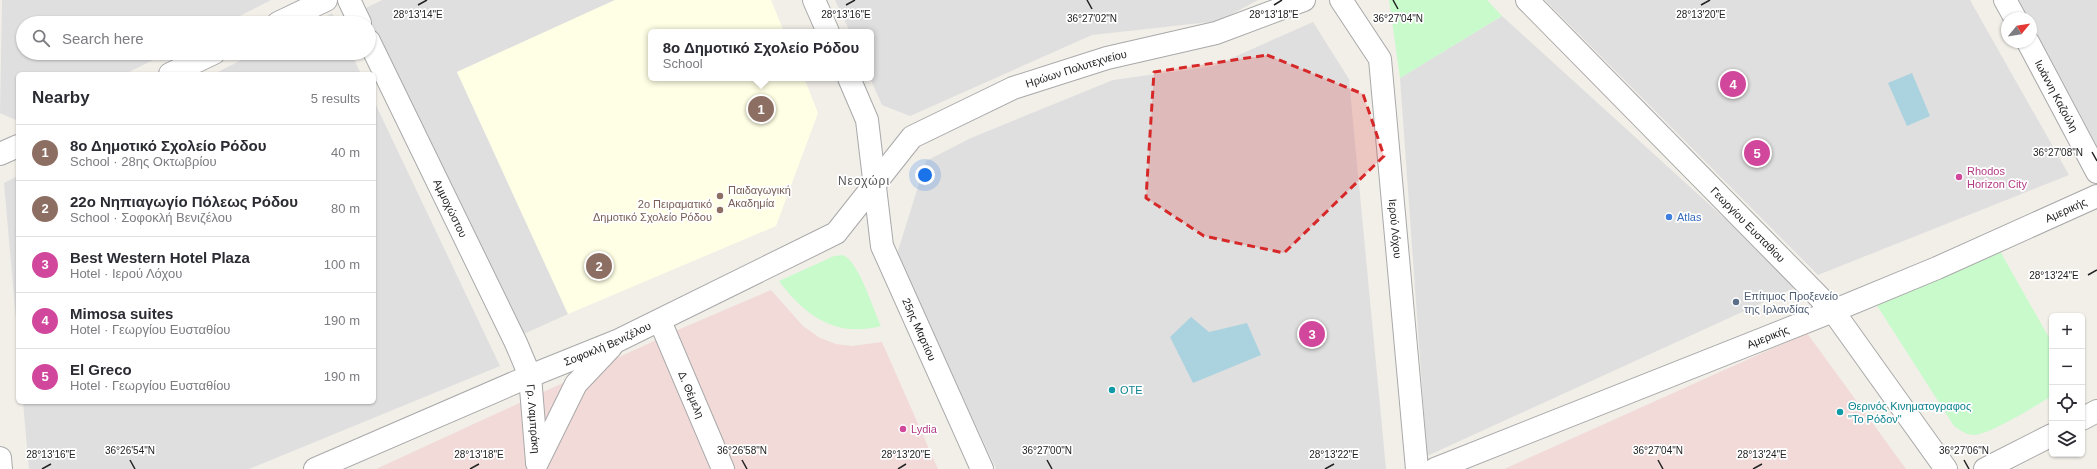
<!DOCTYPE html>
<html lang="en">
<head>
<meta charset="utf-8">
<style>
  body { margin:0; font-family:Arial,sans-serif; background:#f7f7f7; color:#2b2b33 }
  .controls { position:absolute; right:12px; bottom:12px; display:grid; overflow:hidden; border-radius:6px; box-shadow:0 1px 3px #0004 }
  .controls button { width:36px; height:36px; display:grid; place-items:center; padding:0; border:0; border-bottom:1px solid #e1e1e2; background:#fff; color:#2b2b33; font:20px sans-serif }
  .compass { position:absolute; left:2001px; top:12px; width:36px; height:36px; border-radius:50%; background:#fff; box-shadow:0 1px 3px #0004; rotate:60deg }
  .you { position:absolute; left:925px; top:175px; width:14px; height:14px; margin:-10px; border:3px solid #fff; border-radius:50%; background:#1a73e8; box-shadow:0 0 0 6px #1a73e833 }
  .badge { display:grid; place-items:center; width:26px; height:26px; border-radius:50%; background:#d40000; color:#fff; font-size:13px; font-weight:700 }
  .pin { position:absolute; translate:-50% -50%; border:2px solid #fff; box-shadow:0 1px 4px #0006 }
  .popup { position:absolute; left:648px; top:29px; width:226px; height:52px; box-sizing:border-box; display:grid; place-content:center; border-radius:6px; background:#fff; filter:drop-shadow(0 1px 3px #0005); font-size:13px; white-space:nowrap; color:#7c7c81 }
  .popup b { font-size:15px; color:#2b2b33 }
  .popup::after { content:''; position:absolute; left:50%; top:100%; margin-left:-8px; border:8px solid transparent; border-top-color:#fff }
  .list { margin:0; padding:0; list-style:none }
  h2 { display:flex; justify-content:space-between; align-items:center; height:52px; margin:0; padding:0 16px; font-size:17px }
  h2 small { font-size:13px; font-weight:400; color:#7c7c81 }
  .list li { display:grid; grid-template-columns:26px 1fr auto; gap:12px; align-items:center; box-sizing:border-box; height:56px; padding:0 16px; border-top:1px solid #e1e1e2 }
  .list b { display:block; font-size:15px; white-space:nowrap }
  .list p { margin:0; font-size:13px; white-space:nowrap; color:#7c7c81 }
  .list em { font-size:13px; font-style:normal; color:#7c7c81 }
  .icon { flex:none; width:22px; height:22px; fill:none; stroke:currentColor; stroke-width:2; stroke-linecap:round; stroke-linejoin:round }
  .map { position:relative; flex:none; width:2097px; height:469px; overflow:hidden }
  .search { position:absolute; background:#fff; box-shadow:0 1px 3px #0004; left:16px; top:16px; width:360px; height:44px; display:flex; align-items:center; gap:10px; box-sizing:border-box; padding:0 14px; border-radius:22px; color:#7c7c81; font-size:15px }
  .panel { position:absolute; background:#fff; box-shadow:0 1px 3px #0004; left:16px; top:72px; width:360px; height:332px; border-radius:6px }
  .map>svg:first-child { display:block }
  .residential { fill:#e0dfdf }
  .commercial { fill:#f2dad9 }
  .education { fill:#ffffe5 }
  .park { fill:#c8facc }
  .water { fill:#aad3df }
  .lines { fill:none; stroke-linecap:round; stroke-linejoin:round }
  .pedestrian-casing { stroke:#a9a9a9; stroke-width:24 }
  .minor-casing { stroke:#a9a9a9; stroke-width:24 }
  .tertiary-casing { stroke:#a9a9a9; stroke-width:24 }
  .pedestrian { stroke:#fff; stroke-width:22 }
  .minor { stroke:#fff; stroke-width:22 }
  .tertiary { stroke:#fff; stroke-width:22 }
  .marked { fill:#d62828; fill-opacity:0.2; stroke:#d62828; stroke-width:3; stroke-dasharray:8 5; stroke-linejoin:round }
  .ticks { fill:none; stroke:#222; stroke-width:1.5 }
  .hotel-dot { fill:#d1479c; stroke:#fff; stroke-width:1.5 }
  .education-dot { fill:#8d6e63; stroke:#fff; stroke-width:1.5 }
  .shop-dot { fill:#3f7fe0; stroke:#fff; stroke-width:1.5 }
  .service-dot { fill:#5c6f8a; stroke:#fff; stroke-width:1.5 }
  .culture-dot { fill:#0f9aa8; stroke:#fff; stroke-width:1.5 }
  .labels { text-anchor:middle; stroke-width:3.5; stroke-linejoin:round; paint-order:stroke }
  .street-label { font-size:11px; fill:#222; stroke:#fff }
  .hotel-label { font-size:11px; fill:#b23c85; stroke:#fff; text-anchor:start }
  .education-label { font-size:11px; fill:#785e54; stroke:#fff; text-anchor:start }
  .shop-label { font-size:11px; fill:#366cbe; stroke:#fff; text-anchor:start }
  .service-label { font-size:11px; fill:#4e5e75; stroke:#fff; text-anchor:start }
  .culture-label { font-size:11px; fill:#0d838f; stroke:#fff; text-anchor:start }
  .neighbourhood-label { font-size:12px; letter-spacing:1px; fill:#555; stroke:#fff }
  .ticks-label { font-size:10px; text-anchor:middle; fill:#222; stroke:#fff; stroke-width:3.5; stroke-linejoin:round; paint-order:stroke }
</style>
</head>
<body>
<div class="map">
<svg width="2097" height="469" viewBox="0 0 2097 469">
  <rect width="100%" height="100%" fill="#f2efe9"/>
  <!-- residential -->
  <g class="residential">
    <polygon points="2,0 271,0 226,23 23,23 23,53 167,53 125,74 18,74 18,121 0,113"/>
    <polygon points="382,0 615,0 457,72 568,314 517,337 364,9"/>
    <polygon points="835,0 1258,0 1219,21 1092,35 910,116 882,105 870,78 871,32 850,32"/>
    <polygon points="1545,0 1970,0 2069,175 1818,275"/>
    <polygon points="2014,0 2097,0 2097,152 2031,31 2031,18 2024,18"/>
    <polygon points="332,13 337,23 312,23"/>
    <polygon points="1502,16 1799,286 1427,456 1400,78"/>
    <polygon points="1313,22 1349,79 1386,469 996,469 897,254 926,161 971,138 1113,80 1214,66"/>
    <polygon points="255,53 351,53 361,74 214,74"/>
    <polygon points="374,101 500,366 249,469 29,469 23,402 374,402"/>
    <polygon points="18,176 18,342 4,183"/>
  </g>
  <!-- commercial -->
  <g class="commercial">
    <polygon points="771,290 803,326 820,338 836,344 852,346 882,342 938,469 376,469 680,329"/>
    <polygon points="1807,333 1906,469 1504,469"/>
  </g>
  <!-- education -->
  <polygon class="education" points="615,0 771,0 784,32 651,32 651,78 804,78 818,113 776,226 568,314 457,72"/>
  <!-- park -->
  <g class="park">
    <polygon points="1389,0 1487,0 1502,16 1400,78"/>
    <path d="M 2000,251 L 2052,343 L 2052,396 C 2035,406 1991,434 1974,435 C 1966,435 1960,430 1954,426 L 1876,304 Z"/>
    <path d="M 843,255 C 859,262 873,309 881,326 C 836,338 805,316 779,281 L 834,256 Z"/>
  </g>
  <!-- water -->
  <g class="water">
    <polygon points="1912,73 1930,116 1907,126 1888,83"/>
    <polygon points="1191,317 1209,332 1247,323 1261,355 1193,383 1170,337"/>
  </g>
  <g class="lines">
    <!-- pedestrian casing -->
    <g class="pedestrian-casing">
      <g id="pedestrian">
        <path id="s1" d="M 660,321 L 723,469"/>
      </g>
    </g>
    <!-- minor casing -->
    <g class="minor-casing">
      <g id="minor">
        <polyline points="349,0 360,23"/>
        <path id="s2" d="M 1341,0 L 1380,59 L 1417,469"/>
        <path id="s3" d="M 1527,0 L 1833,311 L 1946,469"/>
        <polyline points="2005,0 2015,18"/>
        <polyline points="278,23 326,0"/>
        <path id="s4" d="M 369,41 L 516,343 L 530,376"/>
        <path id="s5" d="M 2028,42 L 2097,172"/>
        <polyline points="170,74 214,53"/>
        <polyline points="0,154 18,146"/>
        <polyline points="2082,419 2097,411"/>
        <polyline points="1985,469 2052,435"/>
      </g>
    </g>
    <!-- tertiary casing -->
    <g class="tertiary-casing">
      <g id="tertiary">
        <polyline points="814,0 828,32"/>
        <path id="s6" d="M 849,78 L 867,120 L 882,246 L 982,469"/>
        <path id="s7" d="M 530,376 L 537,462"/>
        <polyline points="0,458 1,469"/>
        <polyline points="537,463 576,384 611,347"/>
        <path id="s8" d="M 315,469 L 530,376 L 617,341 L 836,233 L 912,137 L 1013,88 L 1107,58 L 1216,33 L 1304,0"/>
        <path id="s9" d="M 1435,469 L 1833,311 L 1937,268 L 2097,196"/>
      </g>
    </g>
    <!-- pedestrian -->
    <use href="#pedestrian" class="pedestrian"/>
    <!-- minor -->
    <use href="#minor" class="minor"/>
    <!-- tertiary -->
    <use href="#tertiary" class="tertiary"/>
  </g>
  <!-- marked area -->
  <path class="marked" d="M 1267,55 L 1363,94 L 1384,156 L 1284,253 L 1204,236 L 1146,198 L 1154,72 Z"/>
  <!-- ticks -->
  <path class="ticks" d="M 1087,0 L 1092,9M 1393,0 L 1398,9M 418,5 L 427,0M 846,5 L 855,0M 1274,5 L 1282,0M 1701,5 L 1710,0M 2092,152 L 2097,161M 2088,275 L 2097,270M 130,460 L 135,469M 742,460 L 747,469M 1047,460 L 1052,469M 1658,460 L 1663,469M 1964,460 L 1969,469M 42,469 L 51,464M 470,469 L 479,464M 898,469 L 906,464M 1325,469 L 1334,464M 1753,469 L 1762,464"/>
  <!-- markers -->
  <g class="hotel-dot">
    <circle cx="1959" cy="177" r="4"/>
    <circle cx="903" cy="429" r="4"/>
  </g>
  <g class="education-dot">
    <circle cx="720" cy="196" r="4"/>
    <circle cx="720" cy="210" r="4"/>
  </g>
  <circle class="shop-dot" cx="1669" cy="217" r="4"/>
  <circle class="service-dot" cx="1736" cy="302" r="4"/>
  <g class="culture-dot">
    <circle cx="1112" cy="390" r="4"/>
    <circle cx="1840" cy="412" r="4"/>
  </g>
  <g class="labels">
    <!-- street labels -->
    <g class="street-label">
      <text dy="4" stroke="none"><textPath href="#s8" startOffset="873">Ηρώων Πολυτεχνείου</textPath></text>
      <text dy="4" stroke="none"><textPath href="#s5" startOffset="61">Ιωάννη Καζούλη</textPath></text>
      <text dy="4" stroke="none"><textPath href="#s4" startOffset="186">Αμμοχώστου</textPath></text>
      <text dy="4" stroke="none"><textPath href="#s9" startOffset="682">Αμερικής</textPath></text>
      <text dy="4" stroke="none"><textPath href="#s3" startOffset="315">Γεωργίου Ευσταθίου</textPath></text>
      <text dy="4" stroke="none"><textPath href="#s2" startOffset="241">Ιερού Λόχου</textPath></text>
      <text dy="4" stroke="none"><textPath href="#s6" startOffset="264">25ης Μαρτίου</textPath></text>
      <text dy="4" stroke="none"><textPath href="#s9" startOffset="358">Αμερικής</textPath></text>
      <text dy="4" stroke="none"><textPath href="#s8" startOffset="318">Σοφοκλή Βενιζέλου</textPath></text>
      <text dy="4" stroke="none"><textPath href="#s1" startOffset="80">Δ. Θέμελη</textPath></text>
      <text dy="4" stroke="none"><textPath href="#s7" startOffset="43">Γρ. Λαμπράκη</textPath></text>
    </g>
    <!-- hotel labels -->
    <g class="hotel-label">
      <text x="1967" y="175">Rhodos<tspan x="1967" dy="13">Horizon City</tspan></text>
      <text x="911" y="433">Lydia</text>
    </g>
    <!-- education labels -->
    <g class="education-label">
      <text x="728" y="194">Παιδαγωγική<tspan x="728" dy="13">Ακαδημία</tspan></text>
      <text x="712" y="208" text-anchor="end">2ο Πειραματικό<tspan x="712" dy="13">Δημοτικό Σχολείο Ρόδου</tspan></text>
    </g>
    <!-- shop labels -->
    <g class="shop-label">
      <text x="1677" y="221">Atlas</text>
    </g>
    <!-- service labels -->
    <g class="service-label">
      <text x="1744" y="300">Επίτιμος Προξενείο<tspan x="1744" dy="13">της Ιρλανδίας</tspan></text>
    </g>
    <!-- culture labels -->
    <g class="culture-label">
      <text x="1120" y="394">ΟΤΕ</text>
      <text x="1848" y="410">Θερινός Κινηματογραφος<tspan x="1848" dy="13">"Το Ρόδον"</tspan></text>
    </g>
    <!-- neighbourhood labels -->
    <g class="neighbourhood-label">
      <text x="864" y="185">Νεοχώρι</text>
    </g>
  </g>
  <g class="ticks-label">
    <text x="418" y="18">28°13'14"E</text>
    <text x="846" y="18">28°13'16"E</text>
    <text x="1274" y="18">28°13'18"E</text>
    <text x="1701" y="18">28°13'20"E</text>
    <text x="1092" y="22">36°27'02"N</text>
    <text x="1398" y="22">36°27'04"N</text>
    <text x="2058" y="156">36°27'08"N</text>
    <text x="2054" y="279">28°13'24"E</text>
    <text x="130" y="454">36°26'54"N</text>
    <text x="742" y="454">36°26'58"N</text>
    <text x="1047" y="454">36°27'00"N</text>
    <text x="1658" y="454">36°27'04"N</text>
    <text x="1964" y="454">36°27'06"N</text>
    <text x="51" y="458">28°13'16"E</text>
    <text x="479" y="458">28°13'18"E</text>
    <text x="906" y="458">28°13'20"E</text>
    <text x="1334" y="458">28°13'22"E</text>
    <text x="1762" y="458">28°13'24"E</text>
  </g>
</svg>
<div class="controls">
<button>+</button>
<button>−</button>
<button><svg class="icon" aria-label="locate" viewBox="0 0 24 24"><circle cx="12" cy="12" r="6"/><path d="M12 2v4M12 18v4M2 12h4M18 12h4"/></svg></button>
<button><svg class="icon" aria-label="layers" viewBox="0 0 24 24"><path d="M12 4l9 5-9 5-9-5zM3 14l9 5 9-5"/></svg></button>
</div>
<svg class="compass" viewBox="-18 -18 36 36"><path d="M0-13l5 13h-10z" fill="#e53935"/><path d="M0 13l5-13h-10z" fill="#7c7c81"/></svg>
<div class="you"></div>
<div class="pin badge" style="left:761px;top:109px;background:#8d6e63">1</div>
<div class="popup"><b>8ο Δημοτικό Σχολείο Ρόδου</b>School</div>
<div class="pin badge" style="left:599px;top:266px;background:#8d6e63">2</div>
<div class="pin badge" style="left:1312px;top:334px;background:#d1479c">3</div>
<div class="pin badge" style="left:1733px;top:84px;background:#d1479c">4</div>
<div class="pin badge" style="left:1757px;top:153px;background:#d1479c">5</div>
<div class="search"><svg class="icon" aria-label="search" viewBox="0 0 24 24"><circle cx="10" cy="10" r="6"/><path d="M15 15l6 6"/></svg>Search here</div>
<section class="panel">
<h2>Nearby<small>5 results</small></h2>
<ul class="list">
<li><span class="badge" style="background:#8d6e63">1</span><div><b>8ο Δημοτικό Σχολείο Ρόδου</b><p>School · 28ης Οκτωβρίου</p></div><em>40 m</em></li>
<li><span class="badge" style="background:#8d6e63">2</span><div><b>22ο Νηπιαγωγίο Πόλεως Ρόδου</b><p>School · Σοφοκλή Βενιζέλου</p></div><em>80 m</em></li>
<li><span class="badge" style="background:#d1479c">3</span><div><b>Best Western Hotel Plaza</b><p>Hotel · Ιερού Λόχου</p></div><em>100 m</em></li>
<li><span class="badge" style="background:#d1479c">4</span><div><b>Mimosa suites</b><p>Hotel · Γεωργίου Ευσταθίου</p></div><em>190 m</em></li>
<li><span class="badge" style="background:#d1479c">5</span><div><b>El Greco</b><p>Hotel · Γεωργίου Ευσταθίου</p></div><em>190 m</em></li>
</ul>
</section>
</div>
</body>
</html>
